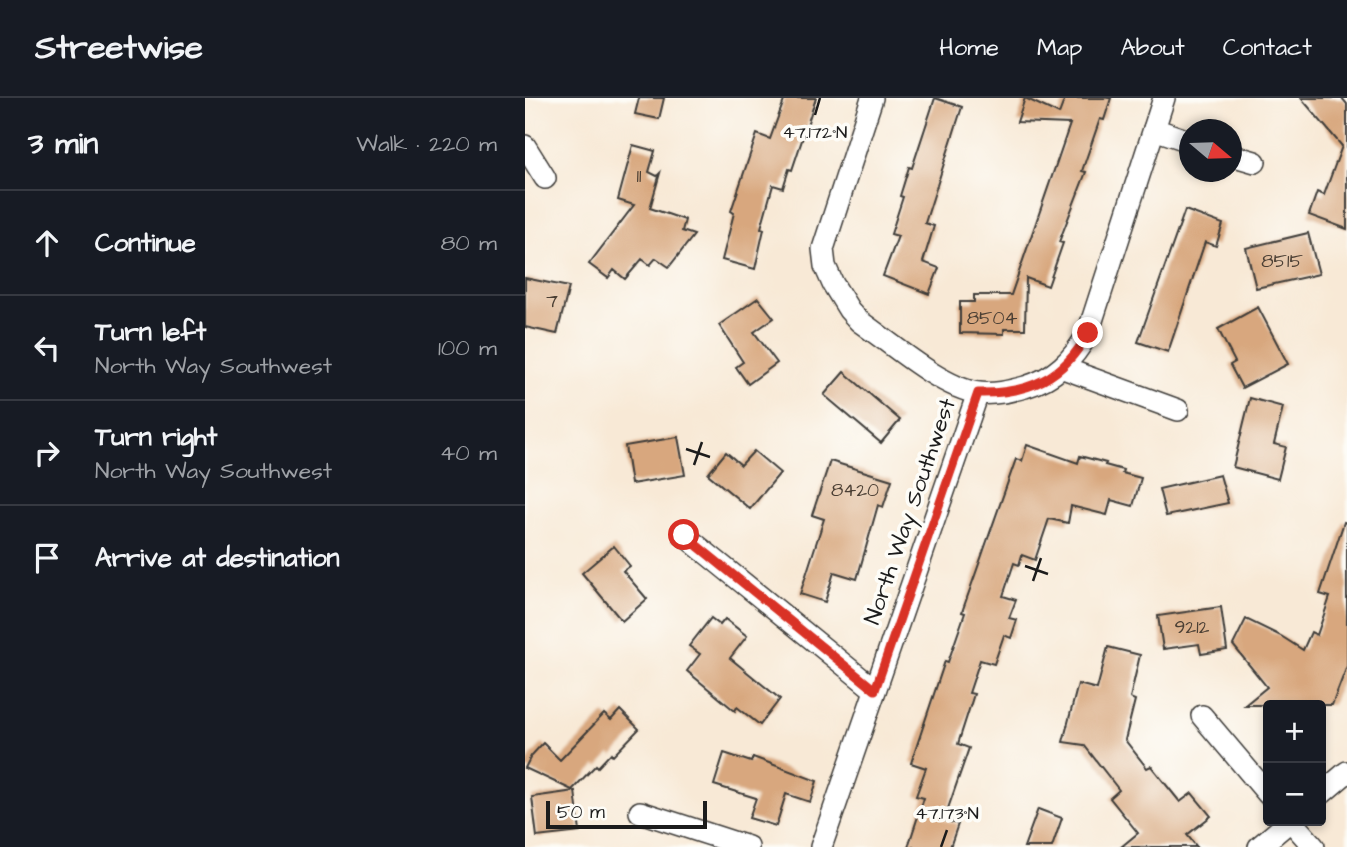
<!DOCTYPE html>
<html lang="en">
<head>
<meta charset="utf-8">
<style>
  body { margin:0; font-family:"Architects Daughter",sans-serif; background:#242831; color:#f1f3f6 }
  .controls { position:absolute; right:21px; bottom:21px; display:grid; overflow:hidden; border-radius:7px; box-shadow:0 4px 10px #0003 }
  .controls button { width:63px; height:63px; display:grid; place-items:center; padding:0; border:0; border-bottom:2px solid #363941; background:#171b24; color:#f1f3f6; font:35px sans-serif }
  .compass { position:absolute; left:654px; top:21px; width:63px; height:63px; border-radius:50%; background:#171b24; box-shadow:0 4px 10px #0003; rotate:109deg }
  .scale { position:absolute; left:21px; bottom:18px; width:161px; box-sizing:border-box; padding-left:7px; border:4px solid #1c1c1c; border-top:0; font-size:19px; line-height:24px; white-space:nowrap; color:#1c1c1c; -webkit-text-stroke:5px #fdfcf7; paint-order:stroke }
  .stop { position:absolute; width:21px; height:21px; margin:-16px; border:5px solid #d93025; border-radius:50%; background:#fff }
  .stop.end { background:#d93025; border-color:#fff; box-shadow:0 2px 7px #0008 }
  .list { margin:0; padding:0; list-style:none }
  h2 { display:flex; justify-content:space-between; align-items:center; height:91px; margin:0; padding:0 28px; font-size:30px }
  h2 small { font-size:23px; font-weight:400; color:#9ea1a6 }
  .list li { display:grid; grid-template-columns:46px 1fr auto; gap:21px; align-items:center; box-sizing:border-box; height:105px; padding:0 28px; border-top:2px solid #363941 }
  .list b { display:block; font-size:26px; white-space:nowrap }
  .list p { margin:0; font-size:23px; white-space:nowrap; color:#9ea1a6 }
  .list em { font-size:23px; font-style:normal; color:#9ea1a6 }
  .icon { flex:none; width:38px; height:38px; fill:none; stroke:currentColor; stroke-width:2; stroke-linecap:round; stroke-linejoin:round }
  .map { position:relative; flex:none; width:822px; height:749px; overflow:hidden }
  header { display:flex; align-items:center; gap:42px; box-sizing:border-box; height:98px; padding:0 35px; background:#171b24; border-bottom:2px solid #363941 }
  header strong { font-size:33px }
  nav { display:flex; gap:38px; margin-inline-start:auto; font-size:24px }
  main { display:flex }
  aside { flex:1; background:#171b24 }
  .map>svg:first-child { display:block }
  .building { fill:#d8a77e }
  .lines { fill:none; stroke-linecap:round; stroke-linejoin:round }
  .minor-casing { stroke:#3d3b38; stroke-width:24 }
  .minor { stroke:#fff; stroke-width:21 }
  .route { stroke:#d93025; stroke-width:9 }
  .ticks { fill:none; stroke:#1c1c1c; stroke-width:2.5 }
  .labels { text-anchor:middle; stroke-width:7; stroke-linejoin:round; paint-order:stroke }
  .number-label { font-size:19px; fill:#4b3f34 }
  .street-label { font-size:23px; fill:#1c1c1c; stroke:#fdfcf7 }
  .ticks-label { font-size:18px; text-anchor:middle; fill:#1c1c1c; stroke:#fdfcf7; stroke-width:7; stroke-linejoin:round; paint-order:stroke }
</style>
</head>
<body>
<header>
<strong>Streetwise</strong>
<nav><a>Home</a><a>Map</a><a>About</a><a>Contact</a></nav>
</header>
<main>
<aside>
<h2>3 min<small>Walk · 220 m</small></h2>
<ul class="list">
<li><svg class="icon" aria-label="ahead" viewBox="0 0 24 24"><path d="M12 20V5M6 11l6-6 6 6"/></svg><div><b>Continue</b></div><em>80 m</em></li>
<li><svg class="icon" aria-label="left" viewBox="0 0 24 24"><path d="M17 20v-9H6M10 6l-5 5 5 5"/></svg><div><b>Turn left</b><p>North Way Southwest</p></div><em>100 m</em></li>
<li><svg class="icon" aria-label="right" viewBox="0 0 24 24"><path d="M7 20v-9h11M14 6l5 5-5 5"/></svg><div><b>Turn right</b><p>North Way Southwest</p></div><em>40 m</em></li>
<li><svg class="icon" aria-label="arrive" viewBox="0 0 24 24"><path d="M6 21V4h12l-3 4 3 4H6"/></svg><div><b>Arrive at destination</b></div></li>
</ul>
</aside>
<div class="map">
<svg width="822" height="749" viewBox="0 0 822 749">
  <rect width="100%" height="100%" fill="#fdfcf7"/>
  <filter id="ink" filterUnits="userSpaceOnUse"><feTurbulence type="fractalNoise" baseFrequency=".0143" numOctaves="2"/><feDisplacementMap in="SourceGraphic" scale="14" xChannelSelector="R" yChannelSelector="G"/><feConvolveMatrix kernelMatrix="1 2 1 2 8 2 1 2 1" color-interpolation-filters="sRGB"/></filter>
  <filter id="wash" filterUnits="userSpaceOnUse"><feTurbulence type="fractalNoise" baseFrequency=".00686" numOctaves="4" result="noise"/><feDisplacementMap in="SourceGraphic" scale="28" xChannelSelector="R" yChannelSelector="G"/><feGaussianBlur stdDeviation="1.57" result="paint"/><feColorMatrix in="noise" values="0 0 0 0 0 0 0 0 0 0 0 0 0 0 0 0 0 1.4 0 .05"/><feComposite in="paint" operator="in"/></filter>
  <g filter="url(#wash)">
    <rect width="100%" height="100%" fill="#f8e9d6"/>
    <g id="blocks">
      <!-- building -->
      <g class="building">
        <polygon points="114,0 139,0 134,21 110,16"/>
        <polygon points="260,0 291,0 267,72 264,71 258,90 248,87 236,130 239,131 230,171 197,162 209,115 206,113 232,36 245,41"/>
        <polygon points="410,0 437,9 400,125 409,128 398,164 414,170 404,196 358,178 373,138 366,136 378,99 375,98 384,69 387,70"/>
        <polygon points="500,0 534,16 540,0 586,0 579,22 575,21 557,73 561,74 534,144 538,145 523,188 501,180 500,231 479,231 479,236 435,235 435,204 449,204 449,197 486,197 545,26 492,24"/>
        <polygon points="776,0 817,0 822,6 822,131 784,117 792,94 799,97 817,48"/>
        <polygon points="108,47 130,53 124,74 132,78 135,75 125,110 160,122 157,133 169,137 144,169 131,160 125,167 117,161 100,181 89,172 83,180 64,166 109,107 93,102"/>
        <polygon points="660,112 698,126 691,148 680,144 643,254 613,244"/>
        <polygon points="783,135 794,176 731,190 721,150"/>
        <polygon points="0,180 44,189 32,236 0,229"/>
        <polygon points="233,200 249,220 229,234 252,265 223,286 211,269 218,264 194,227"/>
        <polygon points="733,209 763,266 717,290 705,267 710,264 693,231"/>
        <polygon points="319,274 375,322 356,345 299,297"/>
        <polygon points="725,300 758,309 749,346 761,349 753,381 708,369"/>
        <polygon points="153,339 160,377 106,386 100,348"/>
        <polygon points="502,347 553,365 555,358 581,365 580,367 598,372 597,375 616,380 608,408 586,402 582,417 546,408 543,425 524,421 510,462 497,457 494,467 489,465 478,498 491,502 484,520 492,522 486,540 479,537 469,566 455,562 444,595 449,596 433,646 444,650 419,722 433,726 425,749 383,749 399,700 391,698 401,670 386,665 420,563 423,564 440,515 437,514 491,361 497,363"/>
        <polygon points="229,353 255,375 225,411 183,376 201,354 216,367"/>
        <polygon points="305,363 367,382 358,409 353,407 332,481 309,474 300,504 275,496 299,421 287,417"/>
        <polygon points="695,377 703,405 641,418 634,391"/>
        <polygon points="819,424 822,425 822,568 807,607 720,607 742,589 708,547 721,521 756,538 778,552 786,534 792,537 805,499 795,496"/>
        <polygon points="89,448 105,468 98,473 122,501 97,523 57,475"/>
        <polygon points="696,509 702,552 676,556 674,546 638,551 633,518"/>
        <polygon points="186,520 195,527 200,521 222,538 205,560 255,601 235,627 212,609 210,613 162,573 175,556 164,548"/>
        <polygon points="583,549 615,557 605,600 610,602 600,642 622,670 626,668 655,704 667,695 686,718 662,737 672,749 596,749 613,735 585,700 594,692 559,647 538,644 553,586 572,591"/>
        <polygon points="95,612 114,631 88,658 86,655 73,669 71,667 47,692 0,670 6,658 18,645 35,662 79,616 86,622"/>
        <polygon points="199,655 226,664 228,659 292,683 285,704 261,696 251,728 224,720 231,700 189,687"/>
        <polygon points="50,693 55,734 12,739 7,699"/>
        <polygon points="513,711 537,720 527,749 499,749"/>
      </g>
    </g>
  </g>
  <g filter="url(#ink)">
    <use href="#blocks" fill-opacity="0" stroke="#3d3b38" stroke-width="2"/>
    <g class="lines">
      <!-- minor casing -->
      <g class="minor-casing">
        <g id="minor">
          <path d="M 347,0 L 298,151 L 300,168 L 308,186 L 324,212 L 334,223 C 366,245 415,289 453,295 C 469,297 485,293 500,289 C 530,280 548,262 563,235 L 639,0"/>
          <polyline points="629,31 664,43"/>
          <polyline points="0,48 20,80"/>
          <polyline points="706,57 730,64"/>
          <polyline points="538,270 653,312"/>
          <polyline points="159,437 350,592"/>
          <polyline points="677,618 743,696"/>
          <polyline points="796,696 822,674"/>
          <polyline points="115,714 223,749"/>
          <polyline points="766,723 789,749"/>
          <polyline points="296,749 453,295"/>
          <polyline points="734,749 765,723"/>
        </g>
      </g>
      <!-- minor -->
      <use href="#minor" class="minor"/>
    </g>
  </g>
  <g class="lines" filter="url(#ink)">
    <!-- route -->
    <path class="route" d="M 159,437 L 350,592 L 453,295 C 504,296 539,280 563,235"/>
  </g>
  <!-- ticks -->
  <path class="ticks" d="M 290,17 L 295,0M 161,351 L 185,359M 169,367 L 177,344M 500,468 L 523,476M 508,483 L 516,460M 416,749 L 422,732"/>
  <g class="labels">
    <!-- number labels -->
    <g class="number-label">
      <text x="114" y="84">11</text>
      <text x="757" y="169">8515</text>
      <text x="27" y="209">7</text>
      <text x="467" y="226">8504</text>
      <text x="330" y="398">8420</text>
      <text x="667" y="535">9212</text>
    </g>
    <!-- street labels -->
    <g class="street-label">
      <text transform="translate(384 413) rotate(-71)" y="8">North Way Southwest</text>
    </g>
  </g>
  <g class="ticks-label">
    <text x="290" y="40">47.172°N</text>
    <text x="422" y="721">47.173°N</text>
  </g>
</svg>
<div class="controls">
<button>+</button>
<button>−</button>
</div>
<svg class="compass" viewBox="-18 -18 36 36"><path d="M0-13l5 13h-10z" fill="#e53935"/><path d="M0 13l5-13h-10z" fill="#9ea1a6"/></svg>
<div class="scale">50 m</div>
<div class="stop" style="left:159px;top:437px"></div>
<div class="stop end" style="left:563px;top:235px"></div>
</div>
</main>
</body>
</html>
